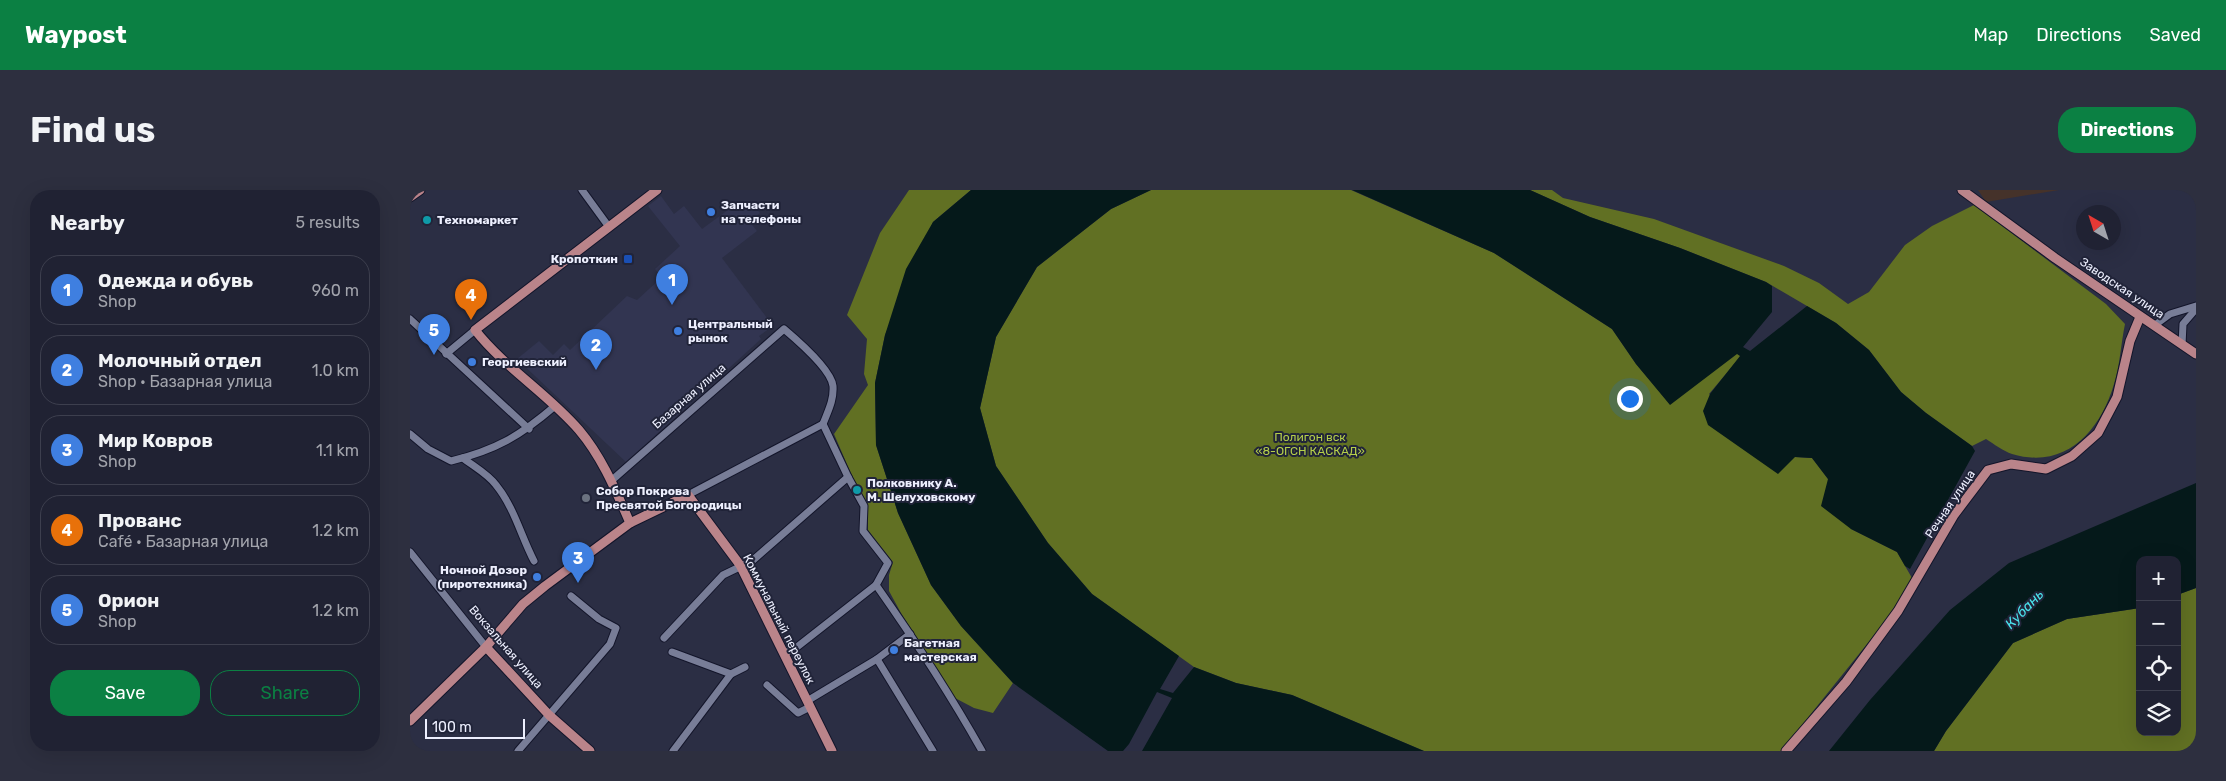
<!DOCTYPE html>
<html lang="en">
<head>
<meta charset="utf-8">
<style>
  body { margin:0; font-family:Rubik,sans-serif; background:#2d2f3f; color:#f1f3f6 }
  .controls { position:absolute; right:15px; bottom:15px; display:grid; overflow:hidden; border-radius:10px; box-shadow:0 5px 20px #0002 }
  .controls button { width:45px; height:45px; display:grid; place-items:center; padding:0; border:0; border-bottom:1px solid #3d3f4e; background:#202233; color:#f1f3f6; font:25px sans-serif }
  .compass { position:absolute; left:1666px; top:15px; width:45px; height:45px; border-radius:50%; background:#202233; box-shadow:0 5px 20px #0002; rotate:321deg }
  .scale { position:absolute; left:15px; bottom:12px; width:100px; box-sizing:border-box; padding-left:5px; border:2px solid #edeffe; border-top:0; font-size:14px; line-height:18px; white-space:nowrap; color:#edeffe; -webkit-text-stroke:4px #212439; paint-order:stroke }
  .you { position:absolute; left:1219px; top:208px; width:18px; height:18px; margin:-12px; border:4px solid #fff; border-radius:50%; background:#1a73e8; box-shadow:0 0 0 8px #1a73e833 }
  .badge { display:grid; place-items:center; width:32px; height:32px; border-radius:50%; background:#0b8043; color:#fff; font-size:16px; font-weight:700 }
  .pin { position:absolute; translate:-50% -41px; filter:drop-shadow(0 1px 2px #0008) }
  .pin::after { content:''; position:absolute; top:26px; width:18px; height:15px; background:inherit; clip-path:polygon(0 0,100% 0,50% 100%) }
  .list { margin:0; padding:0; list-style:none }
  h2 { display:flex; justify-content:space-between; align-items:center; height:65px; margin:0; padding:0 20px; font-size:21px }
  h2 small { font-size:16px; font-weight:400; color:#a2a4ac }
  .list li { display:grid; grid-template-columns:32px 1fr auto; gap:15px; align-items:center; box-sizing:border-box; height:70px; margin:0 10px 10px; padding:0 10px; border:1px solid #3d3f4e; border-radius:20px }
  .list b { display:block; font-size:19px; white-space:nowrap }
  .list p { margin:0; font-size:16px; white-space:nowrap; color:#a2a4ac }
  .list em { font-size:16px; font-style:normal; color:#a2a4ac }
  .actions { display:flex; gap:10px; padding:15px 20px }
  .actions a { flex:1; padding:11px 0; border:1px solid #0b8043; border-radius:20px; text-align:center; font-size:18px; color:#0b8043 }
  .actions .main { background:#0b8043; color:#fff }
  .icon { flex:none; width:28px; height:28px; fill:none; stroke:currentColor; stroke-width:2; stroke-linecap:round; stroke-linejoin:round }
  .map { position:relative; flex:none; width:1786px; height:561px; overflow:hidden; border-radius:20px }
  header { display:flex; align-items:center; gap:30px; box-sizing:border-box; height:70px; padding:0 25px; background:#0b8043; color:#fff }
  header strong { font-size:24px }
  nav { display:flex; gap:28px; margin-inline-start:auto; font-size:18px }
  .intro { display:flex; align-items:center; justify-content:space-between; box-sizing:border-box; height:120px; padding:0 30px }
  h1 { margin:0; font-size:35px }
  .button { padding:12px 22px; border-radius:20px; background:#0b8043; color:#fff; font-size:18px; font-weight:700 }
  main { display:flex; gap:30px; padding:0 30px }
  aside { flex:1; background:#202233; border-radius:20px; box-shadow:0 5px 20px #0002 }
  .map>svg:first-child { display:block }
  .built { fill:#323551 }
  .industrial { fill:#45322a }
  .forest { fill:#617023 }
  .water { fill:#05191a }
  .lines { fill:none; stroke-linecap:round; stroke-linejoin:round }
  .minor-casing { stroke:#13152a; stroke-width:9 }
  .major-casing { stroke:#13152a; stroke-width:11 }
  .minor { stroke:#787d97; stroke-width:7 }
  .major { stroke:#ba848a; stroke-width:9 }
  .shop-dot { fill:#3f7fe0; stroke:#212439; stroke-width:2 }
  .culture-dot { fill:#0f9aa8; stroke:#212439; stroke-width:2 }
  .transit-dot { fill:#1a4fb4; stroke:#212439; stroke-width:2 }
  .worship-dot { fill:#6b7280; stroke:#212439; stroke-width:2 }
  .labels { text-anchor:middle; stroke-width:4; stroke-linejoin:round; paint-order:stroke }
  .poi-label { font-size:12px; font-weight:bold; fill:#edeffe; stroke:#212439; text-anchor:start }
  .street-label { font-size:12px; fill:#edeffe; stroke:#212439 }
  .park-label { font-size:12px; fill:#b5cf4b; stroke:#212439 }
  .water-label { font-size:14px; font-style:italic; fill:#4ae5ee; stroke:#212439 }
</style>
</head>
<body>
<header>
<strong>Waypost</strong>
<nav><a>Map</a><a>Directions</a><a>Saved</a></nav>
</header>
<div class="intro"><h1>Find us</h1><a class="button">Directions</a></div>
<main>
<aside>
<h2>Nearby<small>5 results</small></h2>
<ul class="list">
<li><span class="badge" style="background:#3f7fe0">1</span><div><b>Одежда и обувь</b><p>Shop</p></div><em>960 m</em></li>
<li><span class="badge" style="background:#3f7fe0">2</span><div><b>Молочный отдел</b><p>Shop · Базарная улица</p></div><em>1.0 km</em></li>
<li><span class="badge" style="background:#3f7fe0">3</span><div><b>Мир Ковров</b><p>Shop</p></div><em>1.1 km</em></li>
<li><span class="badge" style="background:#e8710a">4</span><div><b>Прованс</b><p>Café · Базарная улица</p></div><em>1.2 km</em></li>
<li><span class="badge" style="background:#3f7fe0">5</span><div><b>Орион</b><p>Shop</p></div><em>1.2 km</em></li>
</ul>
<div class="actions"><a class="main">Save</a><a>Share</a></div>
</aside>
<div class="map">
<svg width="1786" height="561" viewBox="0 0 1786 561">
  <rect width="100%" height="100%" fill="#2b2e44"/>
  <!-- built -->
  <polygon class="built" points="251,6 264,24 274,16 292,39 326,14 331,20 341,13 350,23 339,31 347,41 312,68 363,136 349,146 351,149 216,272 107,169 129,151 143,165 154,154 160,160 217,106 227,110 250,89 249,84 245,79 270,56 238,16"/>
  <!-- industrial -->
  <polygon class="industrial" points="1568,0 1649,0 1576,12"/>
  <!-- forest -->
  <g class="forest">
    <polygon points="499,0 561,0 523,32 475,145 465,193 466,255 488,323 521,395 551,436 603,493 583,523 564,518 545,508 491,423 479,401 479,385 483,372 458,340 457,312 448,300 424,244 458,195 454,184 457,149 437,125 470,43"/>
    <polygon points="741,0 941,0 1084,63 1202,139 1226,174 1260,214 1327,163 1331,166 1299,204 1385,267 1402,268 1418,289 1441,339 1487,362 1502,388 1486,418 1371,561 1014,561 882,505 826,493 784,477 682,404 638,353 586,276 570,218 586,147 627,77 701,19"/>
    <path d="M 1120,0 L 1142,0 L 1153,8 L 1244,29 L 1374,76 L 1409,93 L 1438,114 L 1459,102 L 1495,55 L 1522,36 L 1564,15 L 1696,114 L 1715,134 C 1711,153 1710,175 1704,194 C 1690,242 1655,280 1602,264 C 1593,261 1584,254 1576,249 L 1562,256 L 1516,223 L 1491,202 L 1459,160 L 1426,133 L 1356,92 L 1270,58 L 1180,27 Z"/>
    <polygon points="1786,398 1786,561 1524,561 1536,541 1603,453 1657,429 1730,418 1730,542 1767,542 1767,405"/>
  </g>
  <!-- water -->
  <g class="water">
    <polygon points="561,0 741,0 701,19 627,77 586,147 570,218 586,276 638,353 682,404 769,466 750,499 763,503 784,477 826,493 882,505 1014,561 732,561 762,508 747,502 719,554 713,561 698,561 603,493 551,436 521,395 488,323 466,255 465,193 475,145 496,79 523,32"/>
    <polygon points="942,0 1120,0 1180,27 1270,58 1356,92 1362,96 1362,122 1333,157 1340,161 1397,116 1426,133 1459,160 1491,202 1516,223 1562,256 1565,261 1500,379 1495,376 1487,362 1441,339 1411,316 1418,289 1402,268 1385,267 1368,284 1298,235 1293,221 1300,204 1330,166 1327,164 1260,215 1226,174 1202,139 1084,63"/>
    <polygon points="1786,293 1786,398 1767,405 1767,370 1730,370 1730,418 1657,429 1603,453 1536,541 1524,561 1419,561 1460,510 1540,420 1599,373"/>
  </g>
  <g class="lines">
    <!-- minor casing -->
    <g class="minor-casing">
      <g id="minor">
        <polyline points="172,0 199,37"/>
        <polyline points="0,129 119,239"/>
        <polyline points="1745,135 1760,124 1786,116"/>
        <polyline points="1772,155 1773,134 1786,119"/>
        <polyline points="36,164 65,140"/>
        <path d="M 413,234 L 438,287 L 454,316 L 453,341 L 478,373 L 466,395 C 504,449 540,504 572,561"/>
        <path d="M 0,244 L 18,259 L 41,271 C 86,260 110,246 145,216"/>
        <path d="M 53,268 C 63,276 78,284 86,295 C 104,317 111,346 124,371"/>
        <path d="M 201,291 L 374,139 C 387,150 421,179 423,196 C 424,210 418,221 413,234"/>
        <polyline points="278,305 413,234"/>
        <polyline points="0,362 76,457"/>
        <polyline points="254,448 313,385 342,371 438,287"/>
        <polyline points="262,462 321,484 335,477"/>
        <polyline points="375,463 387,457 466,395"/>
        <polyline points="467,469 523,561"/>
        <polyline points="357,495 388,523 400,517"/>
        <polyline points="397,511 467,469 500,444"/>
        <polyline points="108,561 200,454 206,438 189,429 161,406"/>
        <polyline points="263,561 321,484"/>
      </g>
    </g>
    <!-- major casing -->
    <g class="major-casing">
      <g id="major">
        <polyline points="1552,0 1645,68 1786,164"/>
        <polyline points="0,7 10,0"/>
        <path d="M 220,333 C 206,301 192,267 169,240 C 137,203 96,179 65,140 L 247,0"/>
        <polyline points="76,457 139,525 180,561"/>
        <polyline points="0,531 76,457 113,414 135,396 220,333 278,305 330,375 422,561"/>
        <polyline points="1376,561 1436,492 1488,421 1544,325 1578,280 1601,274 1636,279 1662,266 1688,243 1707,207 1720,151 1730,127"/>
      </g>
    </g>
    <!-- minor -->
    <use href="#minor" class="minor"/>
    <!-- major -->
    <use href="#major" class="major"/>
  </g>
  <!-- markers -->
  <g class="shop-dot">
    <circle cx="301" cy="22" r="5"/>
    <circle cx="268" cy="141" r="5"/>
    <circle cx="62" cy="172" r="5"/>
    <circle cx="127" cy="387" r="5"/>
    <circle cx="484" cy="460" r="5"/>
  </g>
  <g class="culture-dot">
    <circle cx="17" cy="30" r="5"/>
    <circle cx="447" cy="300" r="5"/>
  </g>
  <rect class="transit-dot" x="213" y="64" width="10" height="10" rx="2.5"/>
  <circle class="worship-dot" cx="176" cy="308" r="5"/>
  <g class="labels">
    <!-- poi labels -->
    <g class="poi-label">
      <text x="311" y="19">Запчасти<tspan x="311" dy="14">на телефоны</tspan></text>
      <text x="27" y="34">Техномаркет</text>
      <text x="208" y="73" text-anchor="end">Кропоткин</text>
      <text x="278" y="138">Центральный<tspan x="278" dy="14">рынок</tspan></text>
      <text x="72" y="176">Георгиевский</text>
      <text x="457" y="297">Полковнику А.<tspan x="457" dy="14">М. Шелуховскому</tspan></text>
      <text x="186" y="305">Собор Покрова<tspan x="186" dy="14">Пресвятой Богородицы</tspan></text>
      <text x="117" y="384" text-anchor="end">Ночной Дозор<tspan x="117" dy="14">(пиротехника)</tspan></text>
      <text x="494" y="457">Багетная<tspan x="494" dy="14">мастерская</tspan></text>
    </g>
    <!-- street labels -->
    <g class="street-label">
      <text transform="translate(1712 98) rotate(34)" y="4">Заводская улица</text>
      <text transform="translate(279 206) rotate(-41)" y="4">Базарная улица</text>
      <text transform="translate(1540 314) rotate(-56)" y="4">Речная улица</text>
      <text transform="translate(369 429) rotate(63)" y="4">Коммунальный переулок</text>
      <text transform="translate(96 457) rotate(49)" y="4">Вокзальная улица</text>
    </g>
    <!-- park labels -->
    <g class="park-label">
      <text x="900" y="251">Полигон вск<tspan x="900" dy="14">«8-ОГСН КАСКАД»</tspan></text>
    </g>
    <!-- water labels -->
    <g class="water-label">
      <text transform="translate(1614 419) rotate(-46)" y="5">Кубань</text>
    </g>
  </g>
</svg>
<div class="controls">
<button>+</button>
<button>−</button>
<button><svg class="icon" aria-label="locate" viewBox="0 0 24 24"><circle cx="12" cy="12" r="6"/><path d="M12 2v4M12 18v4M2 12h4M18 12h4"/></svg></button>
<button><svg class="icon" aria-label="layers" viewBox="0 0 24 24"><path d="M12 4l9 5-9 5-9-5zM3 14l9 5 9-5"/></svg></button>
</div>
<svg class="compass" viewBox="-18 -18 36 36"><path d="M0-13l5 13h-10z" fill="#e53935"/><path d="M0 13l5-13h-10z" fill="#a2a4ac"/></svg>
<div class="scale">100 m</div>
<div class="you"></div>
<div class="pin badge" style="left:262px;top:115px;background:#3f7fe0">1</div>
<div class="pin badge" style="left:186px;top:180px;background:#3f7fe0">2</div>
<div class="pin badge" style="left:168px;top:393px;background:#3f7fe0">3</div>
<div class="pin badge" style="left:61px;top:130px;background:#e8710a">4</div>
<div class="pin badge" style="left:24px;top:165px;background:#3f7fe0">5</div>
</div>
</main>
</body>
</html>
